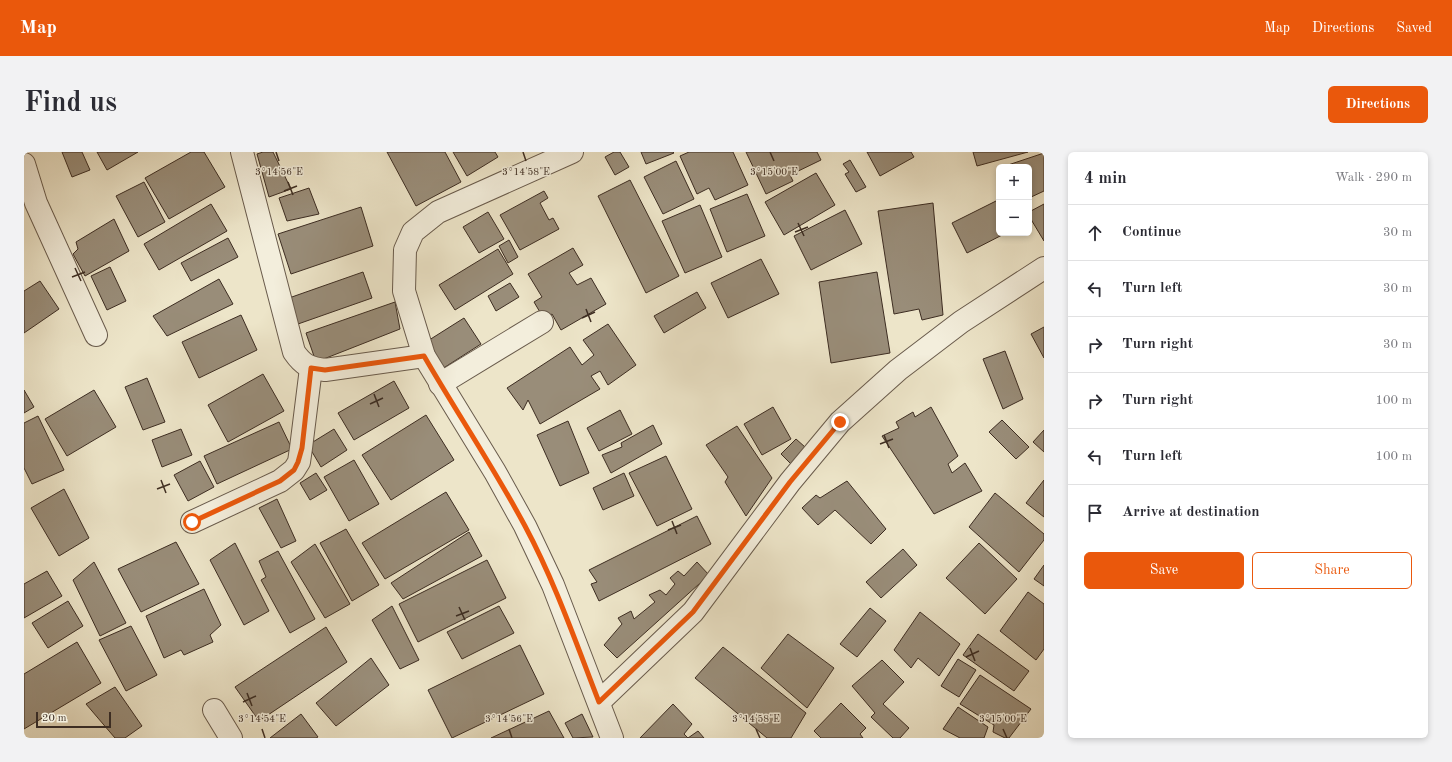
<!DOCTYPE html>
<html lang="en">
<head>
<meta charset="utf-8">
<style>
  body { margin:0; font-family:"Old Standard TT",serif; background:#f2f2f3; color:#2b2b33 }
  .controls { position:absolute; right:12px; top:12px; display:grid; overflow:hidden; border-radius:6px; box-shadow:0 2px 6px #0003 }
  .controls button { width:36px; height:36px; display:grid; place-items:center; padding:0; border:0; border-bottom:1px solid #e1e1e2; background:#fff; color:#2b2b33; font:20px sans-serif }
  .scale { position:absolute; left:12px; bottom:10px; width:75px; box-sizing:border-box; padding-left:4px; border:2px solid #3d2d22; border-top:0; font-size:11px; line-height:14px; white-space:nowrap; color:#3d2d22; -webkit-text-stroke:3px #f3eedc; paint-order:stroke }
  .stop { position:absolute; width:12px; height:12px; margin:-9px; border:3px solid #ea580c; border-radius:50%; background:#fff }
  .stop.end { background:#ea580c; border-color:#fff; box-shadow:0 1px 4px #0008 }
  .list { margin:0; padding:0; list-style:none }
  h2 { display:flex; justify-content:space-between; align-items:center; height:52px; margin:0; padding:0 16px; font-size:17px }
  h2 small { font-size:13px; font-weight:400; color:#7c7c81 }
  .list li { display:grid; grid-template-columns:26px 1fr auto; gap:12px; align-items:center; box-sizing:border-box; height:56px; padding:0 16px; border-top:1px solid #e1e1e2 }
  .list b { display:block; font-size:15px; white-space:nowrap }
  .list em { font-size:13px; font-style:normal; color:#7c7c81 }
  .actions { display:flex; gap:8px; padding:12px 16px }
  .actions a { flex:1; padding:9px 0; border:1px solid #ea580c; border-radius:6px; text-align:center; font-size:14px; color:#ea580c }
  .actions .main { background:#ea580c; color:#fff }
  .icon { flex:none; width:22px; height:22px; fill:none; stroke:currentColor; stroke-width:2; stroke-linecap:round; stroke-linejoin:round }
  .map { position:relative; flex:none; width:1020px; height:586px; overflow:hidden; border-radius:6px }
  header { display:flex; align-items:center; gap:24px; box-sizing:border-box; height:56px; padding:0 20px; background:#ea580c; color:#fff }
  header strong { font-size:19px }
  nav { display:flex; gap:22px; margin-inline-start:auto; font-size:14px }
  .intro { display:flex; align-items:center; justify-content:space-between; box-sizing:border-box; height:96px; padding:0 24px }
  h1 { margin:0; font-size:28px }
  .button { padding:10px 18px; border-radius:6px; background:#ea580c; color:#fff; font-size:14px; font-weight:700 }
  main { display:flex; gap:24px; padding:0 24px }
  aside { flex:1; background:#fff; border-radius:6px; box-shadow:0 2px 6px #0003 }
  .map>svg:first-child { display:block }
  .building { fill:#998d79; stroke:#3d2d22 }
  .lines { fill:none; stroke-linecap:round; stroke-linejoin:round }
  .minor-casing { stroke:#695b4c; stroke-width:24 }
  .minor { stroke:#f3eedc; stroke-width:22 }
  .route { stroke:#ea580c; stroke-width:5 }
  .ticks { fill:none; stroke:#3d2d22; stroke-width:1.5 }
  .ticks-label { font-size:10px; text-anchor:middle; fill:#3d2d22; stroke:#f3eedc; stroke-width:3; stroke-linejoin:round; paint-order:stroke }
</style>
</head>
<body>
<header>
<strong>Map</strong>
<nav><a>Map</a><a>Directions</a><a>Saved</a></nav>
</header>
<div class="intro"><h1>Find us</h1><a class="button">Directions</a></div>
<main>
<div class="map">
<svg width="1020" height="586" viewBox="0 0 1020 586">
  <rect width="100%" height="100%" fill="#ede5c9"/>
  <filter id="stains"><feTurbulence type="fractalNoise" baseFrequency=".005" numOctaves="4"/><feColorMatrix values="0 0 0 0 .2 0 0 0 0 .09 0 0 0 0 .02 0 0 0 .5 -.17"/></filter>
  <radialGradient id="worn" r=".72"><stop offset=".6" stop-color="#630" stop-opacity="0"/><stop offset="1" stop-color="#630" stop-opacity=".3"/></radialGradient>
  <!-- building -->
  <g class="building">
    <polygon points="38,0 58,0 66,18 48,25"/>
    <polygon points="73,0 114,0 83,18"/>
    <polygon points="167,0 180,0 201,35 145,67 121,26"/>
    <polygon points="239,0 249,0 267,37 245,45 233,2"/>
    <polygon points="363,0 421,0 437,30 392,54"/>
    <polygon points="429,0 471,0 474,5 443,24"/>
    <polygon points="590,0 596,0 605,15 591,23 581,5"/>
    <polygon points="617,0 649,0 650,1 622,12"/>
    <polygon points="665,0 709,0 724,33 691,48 685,36 673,42 656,4"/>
    <polygon points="722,0 793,0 797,8 766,23 769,29 742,42"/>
    <polygon points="843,0 887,0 890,5 856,24"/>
    <polygon points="949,0 1004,0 953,14"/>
    <polygon points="1020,1 1020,39 1005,46 1005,15 981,14"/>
    <polygon points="826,8 842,35 832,40 821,22 825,20 819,12"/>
    <polygon points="652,9 670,47 639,62 620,25"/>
    <polygon points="792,21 811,53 760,83 741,50"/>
    <polygon points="606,28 655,124 622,141 574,44"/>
    <polygon points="120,30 141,70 114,85 92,44"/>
    <polygon points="285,36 295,62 263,69 255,46"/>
    <polygon points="520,39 524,46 516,51 525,68 529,66 535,77 496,98 476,63"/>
    <polygon points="723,42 741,84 703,100 686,57"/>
    <polygon points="974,48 975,81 982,81 943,101 928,71"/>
    <polygon points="909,51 919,163 898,168 895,157 870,162 854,59"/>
    <polygon points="187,52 203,79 135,118 120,92"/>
    <polygon points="1020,52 1020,89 1005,64 1005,60"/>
    <polygon points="676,53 698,105 661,121 638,69"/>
    <polygon points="337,55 349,94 267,122 254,82"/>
    <polygon points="821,58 838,92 787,118 770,84"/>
    <polygon points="464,60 480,87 455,101 439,75"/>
    <polygon points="90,67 105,99 61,124 49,102 54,97 52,90"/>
    <polygon points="204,86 214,105 167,129 157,111"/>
    <polygon points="485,88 494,105 484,111 475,94"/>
    <polygon points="549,96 559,113 545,121 553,133 567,126 582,152 537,178 528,162 520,167 510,150 518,145 504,122"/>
    <polygon points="474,97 489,122 431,158 415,133"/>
    <polygon points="737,107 755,142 704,166 687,131"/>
    <polygon points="86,115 102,149 83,158 67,124"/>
    <polygon points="339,120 348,146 274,172 265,146"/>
    <polygon points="853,120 866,201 807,211 795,130"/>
    <polygon points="195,127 209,152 143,184 129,164"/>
    <polygon points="16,129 35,157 0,181 0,139"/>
    <polygon points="486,131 495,145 472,159 464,144"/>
    <polygon points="673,140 682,156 640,181 630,164"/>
    <polygon points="371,150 376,177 292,210 282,181"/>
    <polygon points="217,163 233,198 175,226 158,190"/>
    <polygon points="440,166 457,192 418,217 402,190"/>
    <polygon points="584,172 612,213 584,233 576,219 567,224 576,237 516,272 504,248 499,258 483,236 546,195 558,213 570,203 559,188"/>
    <polygon points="1020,175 1020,206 1007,182"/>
    <polygon points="981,199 999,247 979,257 959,207"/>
    <polygon points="239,222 260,259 204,290 184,253"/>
    <polygon points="123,226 141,270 119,278 101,235"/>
    <polygon points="370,229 385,256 330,288 314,261"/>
    <polygon points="0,238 10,255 0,261"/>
    <polygon points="70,238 92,275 43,304 21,267"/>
    <polygon points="749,255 767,287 738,303 720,272"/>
    <polygon points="907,255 934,304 924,312 928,321 941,311 958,339 910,362 858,284 875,276 872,270 889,260 891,265"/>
    <polygon points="596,258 608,282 575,299 563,276"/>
    <polygon points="402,263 430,308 367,348 338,303"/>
    <polygon points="14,264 40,318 8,332 0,316 0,271"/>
    <polygon points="978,268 1005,295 992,307 965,280"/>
    <polygon points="544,269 565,321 536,334 513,283"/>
    <polygon points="255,270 268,297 193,332 180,304"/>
    <polygon points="629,273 638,292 587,321 578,303 598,295 597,291"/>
    <polygon points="713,274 748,326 722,364 701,330 704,325 682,293"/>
    <polygon points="157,277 168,303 138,315 128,288"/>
    <polygon points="310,277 323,298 297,315 284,293"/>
    <polygon points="1020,278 1020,300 1009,290"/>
    <polygon points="772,287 781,295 767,312 757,302"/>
    <polygon points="642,304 668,357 633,374 605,321"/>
    <polygon points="330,308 355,352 325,369 300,325"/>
    <polygon points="176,309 190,335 164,349 150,323"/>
    <polygon points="292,321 303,338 286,348 276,331"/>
    <polygon points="600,321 610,344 579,358 569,336"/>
    <polygon points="1020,328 1020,365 1002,351"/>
    <polygon points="823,329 862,377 847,392 811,358 794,373 778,356 792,343 796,346"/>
    <polygon points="40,337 65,386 35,404 7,356"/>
    <polygon points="422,340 445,378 361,427 338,391"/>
    <polygon points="971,341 1020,382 1020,388 995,420 945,375"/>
    <polygon points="253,347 272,389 257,396 235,356"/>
    <polygon points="673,364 687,392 575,449 567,432 573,430 565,418"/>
    <polygon points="322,377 355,433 328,449 296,391"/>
    <polygon points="445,380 458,404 379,447 367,431"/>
    <polygon points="152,390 175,432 117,460 94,417"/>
    <polygon points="211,391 245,459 220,473 186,408"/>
    <polygon points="955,391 993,427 961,462 922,426"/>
    <polygon points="291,392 326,452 301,466 267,410"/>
    <polygon points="879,397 893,413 857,446 842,430"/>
    <polygon points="254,399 291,467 266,481 237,428 242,425 235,409"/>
    <polygon points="463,408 482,446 394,490 375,452"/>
    <polygon points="70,410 102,471 76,484 49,428"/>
    <polygon points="673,410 685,423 593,506 580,493 598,472 594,466 607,459 610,467 631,450 625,443 636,438 642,443 651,432 646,426 654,419 660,424"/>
    <polygon points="1020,413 1020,434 1010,427"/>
    <polygon points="23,419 38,444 0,466 0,432"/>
    <polygon points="180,437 197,473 186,483 189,490 160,503 157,498 140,506 122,464"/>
    <polygon points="1004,440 1020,452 1020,497 1012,508 976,479"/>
    <polygon points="44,449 59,474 24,496 8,471"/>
    <polygon points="368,454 395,508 376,517 348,468"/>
    <polygon points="475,454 490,481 438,507 423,480"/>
    <polygon points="846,456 862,469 833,505 816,492"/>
    <polygon points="896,460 936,492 915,524 894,506 887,516 870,498"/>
    <polygon points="107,474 133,523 102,539 75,488"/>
    <polygon points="302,475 323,510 235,569 211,535"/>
    <polygon points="764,482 810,516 783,556 737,516"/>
    <polygon points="954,482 1005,519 990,539 939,503"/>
    <polygon points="53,490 77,531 0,577 0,522"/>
    <polygon points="496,493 520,542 428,586 404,538"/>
    <polygon points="699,495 782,561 767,586 743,586 671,526"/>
    <polygon points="347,506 365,533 312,574 292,551"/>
    <polygon points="934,507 952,518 935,545 917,534"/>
    <polygon points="858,508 880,530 859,552 885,576 876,586 869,586 847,565 851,561 828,534"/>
    <polygon points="956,523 1007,557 985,586 981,586 969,580 970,573 936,552"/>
    <polygon points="91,535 118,574 101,586 91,586 62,552"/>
    <polygon points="817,551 842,576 836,582 839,586 797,586 790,579"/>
    <polygon points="649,552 668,572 660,582 664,586 616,586"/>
    <polygon points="934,555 964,575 960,586 936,586 919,577"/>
    <polygon points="525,559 540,586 467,586"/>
    <polygon points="277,562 294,585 292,586 246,586"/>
    <polygon points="558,562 569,585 549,586 541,571"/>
    <polygon points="674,579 680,586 664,586"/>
  </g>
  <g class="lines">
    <!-- minor casing -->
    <g class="minor-casing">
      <g id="minor">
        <path d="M 218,0 L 270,200 C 279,213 285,216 301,218 L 400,204"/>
        <polyline points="548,0 414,60 389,80 381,98 380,139 400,204 471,320 501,374 529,433 588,586"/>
        <polyline points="0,12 12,51 72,183"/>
        <polyline points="416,232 518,170"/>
        <polyline points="168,370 256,329 270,318 275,310 277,296 287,216"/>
        <polyline points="575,550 669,460 766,330 816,270 874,218 937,170 1020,116"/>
        <polyline points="190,558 207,586"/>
      </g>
    </g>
    <!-- minor -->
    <use href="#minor" class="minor"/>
  </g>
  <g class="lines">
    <!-- route -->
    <path class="route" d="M 168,370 L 256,329 L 270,318 L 274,310 L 278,296 L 287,216 L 301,218 L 400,204 C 433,261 470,316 501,374 C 531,430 552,491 575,550 L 669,460 L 766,330 L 816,270"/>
  </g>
  <!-- ticks -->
  <path class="ticks" d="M 252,0 L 255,9M 499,0 L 502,9M 746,0 L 750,9M 264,30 L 269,43M 260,39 L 273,34M 774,71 L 780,84M 771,80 L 784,75M 51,116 L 57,129M 48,125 L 61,120M 562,157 L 567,170M 558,166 L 571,160M 350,242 L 355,255M 346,252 L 359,246M 860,283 L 865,296M 856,292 L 869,287M 137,328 L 142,341M 133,337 L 146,332M 648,369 L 653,382M 644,378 L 657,373M 435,455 L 441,468M 432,464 L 445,459M 946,496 L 951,509M 942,505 L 955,499M 223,541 L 228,554M 219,550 L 232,544M 238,577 L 241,586M 485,577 L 488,586M 732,577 L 736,586M 979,577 L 983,586"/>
  <g class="ticks-label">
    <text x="502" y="23">3°14'58"E</text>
    <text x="255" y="23">3°14'56"E</text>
    <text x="750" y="23">3°15'00"E</text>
    <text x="238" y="570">3°14'54"E</text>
    <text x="485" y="570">3°14'56"E</text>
    <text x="732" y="570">3°14'58"E</text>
    <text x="979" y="570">3°15'00"E</text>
  </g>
  <rect width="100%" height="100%" filter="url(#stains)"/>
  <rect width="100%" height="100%" fill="url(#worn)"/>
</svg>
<div class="controls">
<button>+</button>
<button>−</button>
</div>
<div class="scale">20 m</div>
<div class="stop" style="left:168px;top:370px"></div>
<div class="stop end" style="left:816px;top:270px"></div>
</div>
<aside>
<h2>4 min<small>Walk · 290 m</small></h2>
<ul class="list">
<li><svg class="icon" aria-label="ahead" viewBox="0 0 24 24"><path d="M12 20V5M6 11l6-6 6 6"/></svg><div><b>Continue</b></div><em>30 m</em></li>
<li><svg class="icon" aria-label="left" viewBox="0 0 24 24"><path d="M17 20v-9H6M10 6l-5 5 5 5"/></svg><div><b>Turn left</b></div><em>30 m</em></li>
<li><svg class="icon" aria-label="right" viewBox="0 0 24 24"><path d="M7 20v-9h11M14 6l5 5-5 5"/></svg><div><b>Turn right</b></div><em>30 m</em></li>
<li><svg class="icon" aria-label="right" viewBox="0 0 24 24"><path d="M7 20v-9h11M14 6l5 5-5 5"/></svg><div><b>Turn right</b></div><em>100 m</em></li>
<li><svg class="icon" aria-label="left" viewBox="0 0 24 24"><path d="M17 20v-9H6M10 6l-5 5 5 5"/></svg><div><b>Turn left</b></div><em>100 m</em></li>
<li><svg class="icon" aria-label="arrive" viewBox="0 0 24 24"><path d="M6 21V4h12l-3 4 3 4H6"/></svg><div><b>Arrive at destination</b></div></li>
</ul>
<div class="actions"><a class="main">Save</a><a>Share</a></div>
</aside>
</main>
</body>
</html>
